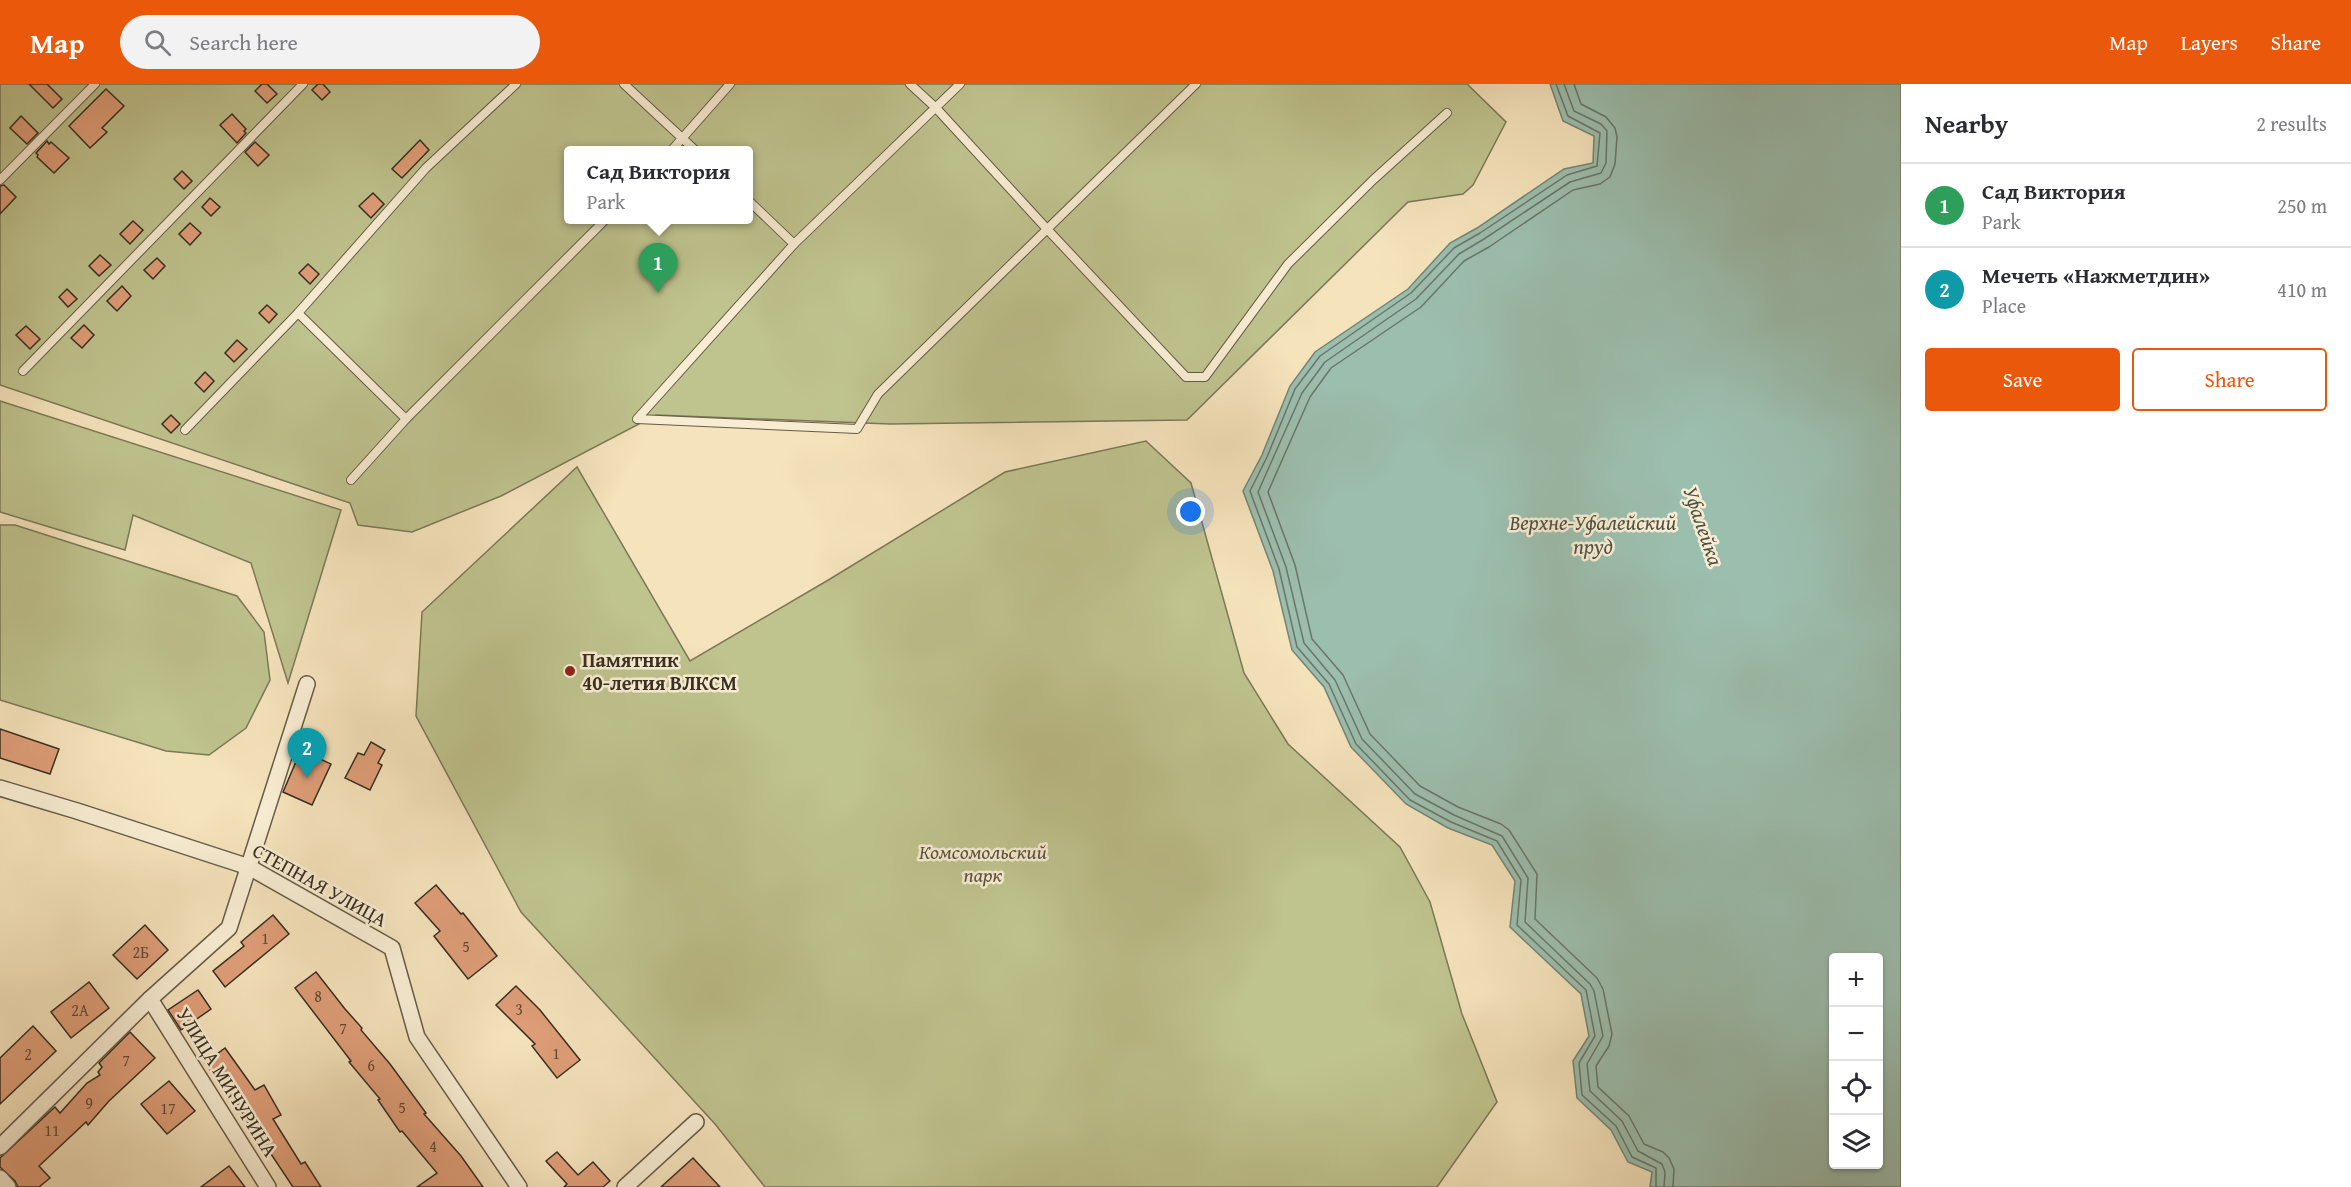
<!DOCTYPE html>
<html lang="en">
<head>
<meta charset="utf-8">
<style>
  body { margin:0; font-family:"Gentium Book Plus",serif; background:#f2f2f3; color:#2b2b33 }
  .controls { position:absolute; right:18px; bottom:18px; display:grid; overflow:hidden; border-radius:6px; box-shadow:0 2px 4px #0004 }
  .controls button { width:54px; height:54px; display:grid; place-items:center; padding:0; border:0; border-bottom:2px solid #e1e1e2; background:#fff; color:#2b2b33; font:30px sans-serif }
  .you { position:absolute; left:1191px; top:428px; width:21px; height:21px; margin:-15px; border:4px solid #fff; border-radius:50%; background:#1a73e8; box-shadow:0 0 0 9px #1a73e833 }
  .badge { display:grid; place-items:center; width:39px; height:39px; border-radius:50%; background:#ea580c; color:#fff; font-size:20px; font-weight:700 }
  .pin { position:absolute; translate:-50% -50px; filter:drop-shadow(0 2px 3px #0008) }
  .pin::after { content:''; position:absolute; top:32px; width:21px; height:18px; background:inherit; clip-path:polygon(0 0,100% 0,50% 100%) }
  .popup { position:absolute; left:564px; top:62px; width:189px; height:78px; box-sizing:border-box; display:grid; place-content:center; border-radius:6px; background:#fff; filter:drop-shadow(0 2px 4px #0005); font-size:20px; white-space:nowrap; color:#7c7c81 }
  .popup b { font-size:22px; color:#2b2b33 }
  .popup::after { content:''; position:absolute; left:50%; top:100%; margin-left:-12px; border:12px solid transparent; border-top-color:#fff }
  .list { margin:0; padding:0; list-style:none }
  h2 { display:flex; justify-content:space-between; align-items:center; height:78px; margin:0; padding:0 24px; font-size:26px }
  h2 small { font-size:20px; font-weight:400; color:#7c7c81 }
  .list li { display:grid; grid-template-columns:39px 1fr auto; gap:18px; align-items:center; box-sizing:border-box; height:84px; padding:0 24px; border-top:2px solid #e1e1e2 }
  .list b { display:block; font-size:22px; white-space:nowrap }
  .list p { margin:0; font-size:20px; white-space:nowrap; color:#7c7c81 }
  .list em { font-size:20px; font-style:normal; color:#7c7c81 }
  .actions { display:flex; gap:12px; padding:18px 24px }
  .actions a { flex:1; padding:14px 0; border:2px solid #ea580c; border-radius:6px; text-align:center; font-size:21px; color:#ea580c }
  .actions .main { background:#ea580c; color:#fff }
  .icon { flex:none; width:33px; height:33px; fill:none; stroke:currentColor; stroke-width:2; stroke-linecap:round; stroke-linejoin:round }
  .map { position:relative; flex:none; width:1901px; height:1103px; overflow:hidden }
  header { display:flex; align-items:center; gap:36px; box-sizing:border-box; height:84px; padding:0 30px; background:#ea580c; color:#fff }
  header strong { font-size:28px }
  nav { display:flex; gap:33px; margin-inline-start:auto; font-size:21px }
  .search { width:420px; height:54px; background:#f2f2f3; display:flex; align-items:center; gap:15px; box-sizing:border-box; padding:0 21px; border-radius:33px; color:#7c7c81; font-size:22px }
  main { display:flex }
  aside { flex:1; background:#fff }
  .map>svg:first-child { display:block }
  .green { fill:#bfc38e; stroke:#7b7858; stroke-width:1.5; fill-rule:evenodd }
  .water { fill:#9cbeae; stroke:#748476; stroke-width:1.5; fill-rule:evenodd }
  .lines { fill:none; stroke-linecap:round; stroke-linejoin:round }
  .shore { stroke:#6a7668; stroke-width:1.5 }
  .building { fill:#df9e78; stroke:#372e22; stroke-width:1.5 }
  .service-casing { stroke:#665b48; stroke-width:10 }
  .minor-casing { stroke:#665b48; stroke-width:18 }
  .service { stroke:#f8edd3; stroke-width:8 }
  .minor { stroke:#f8edd3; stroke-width:15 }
  .poi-dot { fill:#8f2418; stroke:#f8edd3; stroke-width:2 }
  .labels { text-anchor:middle; stroke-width:5; stroke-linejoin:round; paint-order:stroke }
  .number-label { font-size:16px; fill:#614a38 }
  .poi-label { font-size:20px; font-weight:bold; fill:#372e22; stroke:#f8edd3; text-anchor:start }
  .park-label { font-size:20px; font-style:italic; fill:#59533d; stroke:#f8edd3 }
  .street-label { font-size:20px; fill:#372e22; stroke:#f8edd3 }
  .water-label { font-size:21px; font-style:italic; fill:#505245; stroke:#f8edd3 }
</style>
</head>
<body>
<header>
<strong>Map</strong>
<div class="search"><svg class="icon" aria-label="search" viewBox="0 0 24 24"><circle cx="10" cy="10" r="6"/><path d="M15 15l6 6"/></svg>Search here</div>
<nav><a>Map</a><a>Layers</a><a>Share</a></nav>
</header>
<main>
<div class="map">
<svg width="1901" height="1103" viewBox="0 0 1901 1103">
  <rect width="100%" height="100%" fill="#f5e3bc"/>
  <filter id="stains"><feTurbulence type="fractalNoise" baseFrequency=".00333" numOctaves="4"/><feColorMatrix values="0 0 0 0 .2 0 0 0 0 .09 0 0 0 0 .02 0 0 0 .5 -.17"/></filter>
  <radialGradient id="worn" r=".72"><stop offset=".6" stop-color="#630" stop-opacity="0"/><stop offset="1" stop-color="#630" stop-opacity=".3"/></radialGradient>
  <!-- green -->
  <g class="green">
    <path d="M 0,0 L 1467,0 L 1506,38 L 1473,101 L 1463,110 L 1408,118 L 1187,336 L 890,340 L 656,331 L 501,412 L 412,448 L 358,441 L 350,419 L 0,301 ZM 568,67 L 748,67 L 748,136 L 568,136 Z"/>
    <polygon points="0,317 341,426 288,599 251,479 133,431 125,466 0,428"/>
    <polygon points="1146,357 1191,399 1244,589 1288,660 1400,763 1430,818 1462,930 1497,1018 1437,1103 765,1103 715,1040 521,828 416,632 422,528 577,383 690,577 830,495 1005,388"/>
    <polygon points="0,441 15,441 237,512 264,548 270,596 246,644 209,671 166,667 0,616"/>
  </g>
  <!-- water -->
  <path class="water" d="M 1550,0 L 1901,0 L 1901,1103 L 1650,1103 L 1652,1088 L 1628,1078 L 1611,1046 L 1577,1014 L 1573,977 L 1589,952 L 1581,910 L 1510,843 L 1515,797 L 1492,761 L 1448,744 L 1406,720 L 1351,663 L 1324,603 L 1292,566 L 1273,487 L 1243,407 L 1262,371 L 1290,302 L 1315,268 L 1408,205 L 1450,159 L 1477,144 L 1564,85 L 1593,79 L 1594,52 L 1563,37 ZM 1834,874 L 1878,874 L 1878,1080 L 1834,1080 Z"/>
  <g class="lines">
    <!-- shore -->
    <g class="shore">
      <polyline points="1556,0 1568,32 1600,49 1597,82 1567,91 1480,149 1454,164 1411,209 1320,272 1295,305 1267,373 1250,407 1279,485 1297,563 1329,600 1356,660 1410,716 1451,738 1497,757 1521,796 1517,841 1586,906 1595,952 1579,979 1582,1011 1616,1042 1632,1073 1656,1084 1656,1103"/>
      <polyline points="1564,0 1574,27 1601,40 1607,47 1606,79 1601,89 1570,98 1484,155 1459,170 1416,215 1325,278 1302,309 1258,408 1286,483 1304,559 1335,596 1362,655 1415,710 1454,731 1502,752 1528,794 1525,838 1590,900 1594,907 1603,952 1587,980 1590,1007 1622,1037 1638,1067 1662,1080 1665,1088 1664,1103"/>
      <polyline points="1574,0 1581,20 1606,33 1615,44 1617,53 1615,80 1610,93 1600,100 1573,106 1489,163 1464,177 1421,223 1331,284 1310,313 1268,408 1295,481 1312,555 1343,591 1370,650 1420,702 1458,723 1501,740 1509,746 1537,790 1535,835 1597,894 1603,905 1612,950 1609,962 1596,982 1598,1003 1629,1032 1644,1060 1663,1068 1669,1074 1674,1085 1673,1103"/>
    </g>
  </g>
  <!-- building -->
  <g class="building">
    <polygon points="29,0 47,0 62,15 53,24"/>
    <polygon points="262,0 267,0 277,10 267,19 255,7"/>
    <polygon points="318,0 323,0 330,8 322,16 312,6"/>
    <polygon points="106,5 124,22 102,44 107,48 90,64 69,42"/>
    <polygon points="232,30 246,45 244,47 246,49 237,59 220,41"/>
    <polygon points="21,32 38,49 27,60 10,44"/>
    <polygon points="420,56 429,66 402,94 392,85"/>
    <polygon points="47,57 49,60 51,58 69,74 54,89 37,73 38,71 36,69"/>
    <polygon points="255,58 269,71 258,82 245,68"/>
    <polygon points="182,87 192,97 184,105 174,95"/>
    <polygon points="4,101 16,113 0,130 0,102"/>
    <polygon points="373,109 384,120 371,134 359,122"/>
    <polygon points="210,114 220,123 211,132 202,123"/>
    <polygon points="133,137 143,146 130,160 120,150"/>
    <polygon points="190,139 201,149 190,161 179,150"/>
    <polygon points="100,171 111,181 99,192 89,182"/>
    <polygon points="157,174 165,182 153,195 144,186"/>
    <polygon points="308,180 319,190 310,200 299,189"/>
    <polygon points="122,202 131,212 117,227 107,217"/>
    <polygon points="67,205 77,215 68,223 59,213"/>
    <polygon points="267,221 277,230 269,239 259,229"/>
    <polygon points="84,241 94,251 82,264 71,254"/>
    <polygon points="26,242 40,255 30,265 16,251"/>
    <polygon points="237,256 247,265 234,278 225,269"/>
    <polygon points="205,288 214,297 204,308 195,299"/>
    <polygon points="171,331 180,340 171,349 162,340"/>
    <polygon points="0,645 59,665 50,690 0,674"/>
    <polygon points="371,658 385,666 378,679 382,681 370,706 345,694 358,669 364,671"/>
    <polygon points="301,666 331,680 312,721 283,708"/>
    <polygon points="436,801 461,830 463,829 497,872 468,895 434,852 440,847 415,819"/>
    <polygon points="273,831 289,850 225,903 213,887 244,862 241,858"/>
    <polygon points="145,841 168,866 137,895 113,871"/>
    <polygon points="316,888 345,925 362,944 361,946 390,980 426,1029 424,1030 461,1072 483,1103 417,1103 437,1089 402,1047 400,1048 378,1016 380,1015 349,978 351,977 295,904"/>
    <polygon points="89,898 109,924 71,954 51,928"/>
    <polygon points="516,902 540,926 580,976 557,994 532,962 535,960 496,921"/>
    <polygon points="198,906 211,925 181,946 168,926"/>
    <polygon points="33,942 56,967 0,1020 0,974"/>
    <polygon points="130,948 155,974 109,1017 88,1041 86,1038 39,1082 50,1094 39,1103 18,1103 15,1097 0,1083 0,1074 55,1023 60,1029 87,999 100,991 98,988 102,983 99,979"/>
    <polygon points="225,964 255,1006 264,1001 281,1031 273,1035 301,1080 305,1078 321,1103 293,1103 255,1046 253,1047 232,1011 229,1013 205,979"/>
    <polygon points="169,997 195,1027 167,1050 141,1020"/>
    <polygon points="557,1068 578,1091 593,1078 610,1097 603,1103 564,1103 567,1100 546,1077"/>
    <polygon points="693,1074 720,1103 661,1103"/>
    <polygon points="229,1082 245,1103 201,1103"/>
  </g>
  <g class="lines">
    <!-- service casing -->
    <g class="service-casing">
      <g id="service">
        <polyline points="624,0 696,67"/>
        <polyline points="910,0 936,24 1046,144 1186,293 1205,293 1288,180 1373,96 1447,29"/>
        <polyline points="671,67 730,0"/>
        <polyline points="0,96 95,0"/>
        <polyline points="748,116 794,160 637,335 857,345 878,310 1196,0"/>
        <polyline points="794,160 960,0"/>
        <polyline points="298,229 406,335 351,396"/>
        <polyline points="23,287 303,0"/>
        <polyline points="406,335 605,136"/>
        <polyline points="185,346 298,229 426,84 516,0"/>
      </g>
    </g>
    <!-- minor casing -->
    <g class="minor-casing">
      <g id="minor">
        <polyline points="0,704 77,727 249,783 392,864 417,953 519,1103"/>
        <polyline points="150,915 268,1103"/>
        <polyline points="0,1063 150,915 229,844 307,600"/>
        <polyline points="0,1094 8,1103"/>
        <polyline points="625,1103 696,1038"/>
      </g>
    </g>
    <!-- service -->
    <use href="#service" class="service"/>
    <!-- minor -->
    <use href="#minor" class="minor"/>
  </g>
  <!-- markers -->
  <circle class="poi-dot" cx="570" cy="587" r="6"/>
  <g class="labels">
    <!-- number labels -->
    <g class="number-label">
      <text x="265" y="860">1</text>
      <text x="466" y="868">5</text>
      <text x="141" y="874">2Б</text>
      <text x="318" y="918">8</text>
      <text x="519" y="931">3</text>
      <text x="80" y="932">2А</text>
      <text x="343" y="950">7</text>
      <text x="556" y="975">1</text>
      <text x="28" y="976">2</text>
      <text x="126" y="982">7</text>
      <text x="371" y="987">6</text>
      <text x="89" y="1025">9</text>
      <text x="402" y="1029">5</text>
      <text x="168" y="1030">17</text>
      <text x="52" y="1052">11</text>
      <text x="433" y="1068">4</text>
    </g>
    <!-- poi labels -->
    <g class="poi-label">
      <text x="582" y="583">Памятник<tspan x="582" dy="23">40-летия ВЛКСМ</tspan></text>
    </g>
    <!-- park labels -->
    <g class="park-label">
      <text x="983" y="775">Комсомольский<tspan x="983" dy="23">парк</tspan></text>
    </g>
    <!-- street labels -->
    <g class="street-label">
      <text transform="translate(320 801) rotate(29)" y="7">СТЕПНАЯ УЛИЦА</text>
      <text transform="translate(227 998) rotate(58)" y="7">УЛИЦА МИЧУРИНА</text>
    </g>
    <!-- water labels -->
    <g class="water-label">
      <text x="1593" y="446">Верхне-Уфалейский<tspan x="1593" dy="24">пруд</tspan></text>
      <text transform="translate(1703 442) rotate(71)" y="7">Уфалейка</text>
    </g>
  </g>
  <rect width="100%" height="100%" filter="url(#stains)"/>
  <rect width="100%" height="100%" fill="url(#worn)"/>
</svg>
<div class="controls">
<button>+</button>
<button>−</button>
<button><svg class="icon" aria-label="locate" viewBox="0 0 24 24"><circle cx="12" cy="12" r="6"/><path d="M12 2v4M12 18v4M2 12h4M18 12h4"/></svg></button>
<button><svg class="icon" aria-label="layers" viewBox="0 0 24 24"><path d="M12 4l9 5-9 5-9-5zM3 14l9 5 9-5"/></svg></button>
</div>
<div class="you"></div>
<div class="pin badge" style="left:658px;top:209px;background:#2e9e5b">1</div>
<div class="popup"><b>Сад Виктория</b>Park</div>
<div class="pin badge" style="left:307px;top:694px;background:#0f9aa8">2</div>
</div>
<aside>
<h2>Nearby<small>2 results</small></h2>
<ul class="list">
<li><span class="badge" style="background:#2e9e5b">1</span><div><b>Сад Виктория</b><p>Park</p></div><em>250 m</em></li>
<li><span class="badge" style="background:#0f9aa8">2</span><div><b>Мечеть «Нажметдин»</b><p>Place</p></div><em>410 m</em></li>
</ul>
<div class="actions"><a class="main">Save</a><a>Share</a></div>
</aside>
</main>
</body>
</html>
